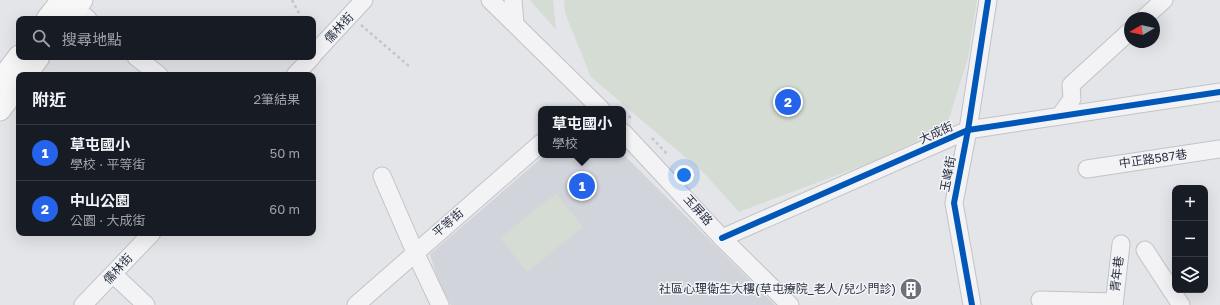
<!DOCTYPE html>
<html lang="zh-TW">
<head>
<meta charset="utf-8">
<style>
  body { margin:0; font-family:"Golos Text","Noto Sans TC",sans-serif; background:#20242c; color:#f1f3f6 }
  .controls { position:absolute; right:12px; bottom:12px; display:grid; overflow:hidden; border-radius:8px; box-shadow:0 4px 16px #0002 }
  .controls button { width:36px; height:36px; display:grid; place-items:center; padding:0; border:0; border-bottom:1px solid #363941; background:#171b24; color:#f1f3f6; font:20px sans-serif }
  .compass { position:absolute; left:1124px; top:12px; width:36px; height:36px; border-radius:50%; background:#171b24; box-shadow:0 4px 16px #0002; rotate:261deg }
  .you { position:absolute; left:684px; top:175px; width:14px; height:14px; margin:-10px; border:3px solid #fff; border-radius:50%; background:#1a73e8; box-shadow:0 0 0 6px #1a73e833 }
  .badge { display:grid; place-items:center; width:26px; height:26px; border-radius:50%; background:#2563eb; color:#fff; font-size:13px; font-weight:700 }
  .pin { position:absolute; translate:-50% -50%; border:2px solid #fff; box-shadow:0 1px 4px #0006 }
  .popup { position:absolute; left:538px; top:106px; width:88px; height:52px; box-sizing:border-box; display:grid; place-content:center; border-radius:8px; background:#171b24; filter:drop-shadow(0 1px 3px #0005); font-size:13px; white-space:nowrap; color:#9ea1a6 }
  .popup b { font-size:15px; color:#f1f3f6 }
  .popup::after { content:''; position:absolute; left:50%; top:100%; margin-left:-8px; border:8px solid transparent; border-top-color:#171b24 }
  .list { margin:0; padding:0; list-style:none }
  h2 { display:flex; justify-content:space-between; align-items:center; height:52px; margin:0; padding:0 16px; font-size:17px }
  h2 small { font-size:13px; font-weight:400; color:#9ea1a6 }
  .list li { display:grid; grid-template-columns:26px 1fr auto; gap:12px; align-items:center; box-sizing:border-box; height:56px; padding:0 16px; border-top:1px solid #363941 }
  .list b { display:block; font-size:15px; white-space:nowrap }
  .list p { margin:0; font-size:13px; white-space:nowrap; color:#9ea1a6 }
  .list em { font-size:13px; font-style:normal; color:#9ea1a6 }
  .icon { flex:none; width:22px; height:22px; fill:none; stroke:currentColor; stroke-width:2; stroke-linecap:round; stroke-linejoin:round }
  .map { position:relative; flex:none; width:1220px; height:305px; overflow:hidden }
  .search { position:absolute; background:#171b24; box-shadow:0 4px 16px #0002; left:16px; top:16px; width:300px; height:44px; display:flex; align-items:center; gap:10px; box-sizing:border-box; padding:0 14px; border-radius:8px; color:#9ea1a6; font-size:15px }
  .panel { position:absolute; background:#171b24; box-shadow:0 4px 16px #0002; left:16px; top:72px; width:300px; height:164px; border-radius:8px }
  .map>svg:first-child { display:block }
  .built { fill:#d2d4db }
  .green { fill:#d4dcd4 }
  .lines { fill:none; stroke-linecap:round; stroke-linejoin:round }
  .minor-casing { stroke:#c2c3c6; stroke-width:19 }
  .major-casing { stroke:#c0c2c6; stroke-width:23 }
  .path { stroke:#c5c6ca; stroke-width:2.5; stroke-dasharray:3 3; stroke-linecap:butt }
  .minor { stroke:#f3f3f5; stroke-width:17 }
  .major { stroke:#f7f7f7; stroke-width:21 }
  .cycleway-casing { stroke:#f2f4f7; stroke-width:8 }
  .cycleway { stroke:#0057b8; stroke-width:6 }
  .labels { text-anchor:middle; stroke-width:3; stroke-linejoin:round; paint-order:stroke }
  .street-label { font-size:12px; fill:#2b3042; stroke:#f2f4f7 }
  .poi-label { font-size:12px; fill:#2b3042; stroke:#f2f4f7; text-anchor:end }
</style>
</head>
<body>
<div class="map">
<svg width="1220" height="305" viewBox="0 0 1220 305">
  <rect width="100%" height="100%" fill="#e4e5e8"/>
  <!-- built -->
  <polygon class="built" points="623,154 775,305 451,305 438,281 430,254 545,155"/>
  <!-- green -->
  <g class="green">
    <polygon points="530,0 553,0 556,30"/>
    <polygon points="564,0 977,0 968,58 946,128 872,162 739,212 705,174 591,77 565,13"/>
    <polygon points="556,193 583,227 527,272 500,238"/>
  </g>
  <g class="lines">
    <!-- minor casing -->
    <g class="minor-casing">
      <g id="minor">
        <polyline points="490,0 601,109"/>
        <polyline points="513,0 515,23"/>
        <polyline points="67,1 88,19"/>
        <polyline points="1144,18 1164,0"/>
        <polyline points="313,55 364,0"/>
        <polyline points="136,57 159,75"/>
        <polyline points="295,75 312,57"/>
        <polyline points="1060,116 1072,99 1071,85 1130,31"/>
        <polyline points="623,132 722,238 790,305"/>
        <polyline points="1087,169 1220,149"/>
        <polyline points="382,176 415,252 440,305"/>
        <polyline points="722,238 968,130 1220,92"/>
        <polyline points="1145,250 1181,305"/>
        <polyline points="114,275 146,305"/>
        <polyline points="1040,300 1114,302"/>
        <polyline points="83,305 152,233"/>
        <polyline points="356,305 541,143"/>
        <polyline points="972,305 954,203 968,130 988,0"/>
        <polyline points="1114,305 1121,244"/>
      </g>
    </g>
    <!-- major casing -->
    <g class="major-casing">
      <g id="major">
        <polyline points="47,19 62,0"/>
        <polyline points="68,19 82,0"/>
        <polyline points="26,75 39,57"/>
        <polyline points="0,81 19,56"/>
        <polyline points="0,110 19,84"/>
      </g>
    </g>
    <!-- path -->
    <g class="path">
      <polyline points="292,0 302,19"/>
      <polyline points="361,25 410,67"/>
      <polyline points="624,112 631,118"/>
      <polyline points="652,138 667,154"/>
    </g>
    <!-- minor -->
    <use href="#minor" class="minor"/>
    <!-- major -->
    <use href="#major" class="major"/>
    <!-- cycleway casing -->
    <g class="cycleway-casing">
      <g id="cycleway">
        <polyline points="722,238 968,130 1220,92"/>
        <polyline points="972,305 954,203 968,130 988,0"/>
      </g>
    </g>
    <!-- cycleway -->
    <use href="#cycleway" class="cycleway"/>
  </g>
  <!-- icons -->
  <defs>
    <g id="building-disc" transform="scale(1.15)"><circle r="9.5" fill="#6c6f7c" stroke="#f2f4f7"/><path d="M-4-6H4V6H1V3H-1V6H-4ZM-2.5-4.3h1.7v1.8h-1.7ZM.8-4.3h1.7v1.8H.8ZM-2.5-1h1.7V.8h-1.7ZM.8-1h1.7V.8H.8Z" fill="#fff"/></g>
  </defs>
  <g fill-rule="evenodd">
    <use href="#building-disc" x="911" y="289"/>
  </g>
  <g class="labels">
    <!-- street labels -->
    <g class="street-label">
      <text transform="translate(339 28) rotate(-47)" y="4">儒林街</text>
      <text transform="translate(936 133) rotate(-24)" y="4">大成街</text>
      <text transform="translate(1153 159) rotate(-8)" y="4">中正路587巷</text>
      <text transform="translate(948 174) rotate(-79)" y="4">玉峰街</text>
      <text transform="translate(698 210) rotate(48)" y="4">玉屏路</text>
      <text transform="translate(448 223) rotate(-41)" y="4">平等街</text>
      <text transform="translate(118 269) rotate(-47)" y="4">儒林街</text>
      <text transform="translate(1117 274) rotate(-83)" y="4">青年巷</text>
    </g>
    <!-- poi labels -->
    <g class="poi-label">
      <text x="896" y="293">社區心理衛生大樓(草屯療院_老人/兒少門診)</text>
    </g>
  </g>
</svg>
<div class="controls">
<button>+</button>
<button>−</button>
<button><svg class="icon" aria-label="layers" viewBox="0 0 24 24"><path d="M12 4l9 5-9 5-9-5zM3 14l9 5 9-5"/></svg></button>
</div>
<svg class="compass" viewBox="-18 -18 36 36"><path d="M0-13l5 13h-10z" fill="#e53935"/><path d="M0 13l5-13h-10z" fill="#9ea1a6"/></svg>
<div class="you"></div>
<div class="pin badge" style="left:582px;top:186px">1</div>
<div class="popup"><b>草屯國小</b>學校</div>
<div class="pin badge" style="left:788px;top:102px">2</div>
<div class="search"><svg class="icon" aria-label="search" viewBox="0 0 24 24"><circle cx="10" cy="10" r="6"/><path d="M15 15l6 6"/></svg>搜尋地點</div>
<section class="panel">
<h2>附近<small>2筆結果</small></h2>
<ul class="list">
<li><span class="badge">1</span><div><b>草屯國小</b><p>學校 · 平等街</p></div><em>50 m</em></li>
<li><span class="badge">2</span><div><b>中山公園</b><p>公園 · 大成街</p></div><em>60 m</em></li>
</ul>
</section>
</div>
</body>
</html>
